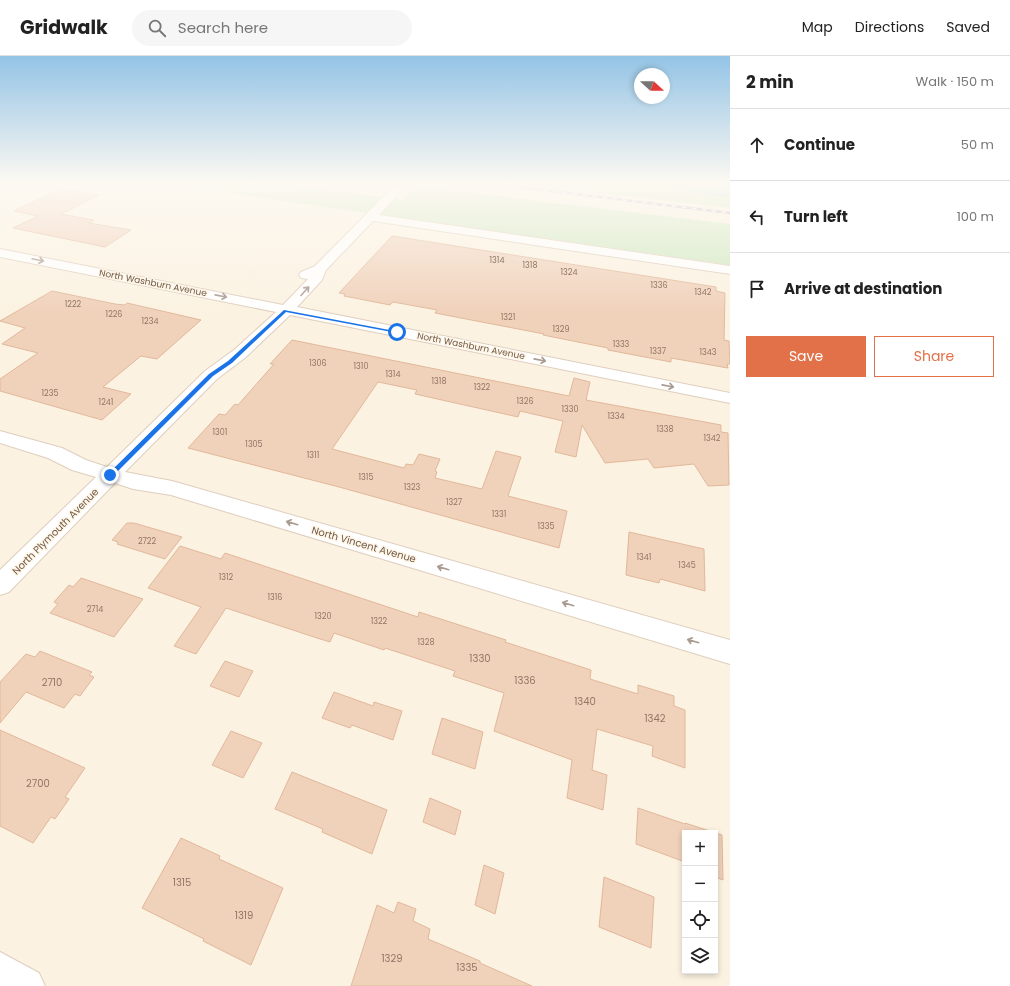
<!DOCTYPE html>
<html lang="en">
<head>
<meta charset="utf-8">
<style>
  body { margin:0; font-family:Poppins,sans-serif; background:#f6f6f6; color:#222 }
  .controls { position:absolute; right:12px; bottom:12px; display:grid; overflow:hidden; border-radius:0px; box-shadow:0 2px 6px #0003 }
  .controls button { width:36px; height:36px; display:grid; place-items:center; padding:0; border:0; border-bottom:1px solid #e0e0e0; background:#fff; color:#222; font:20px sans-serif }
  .compass { position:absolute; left:634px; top:12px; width:36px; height:36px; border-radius:50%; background:#fff; box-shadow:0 2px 6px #0003; rotate:111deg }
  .stop { position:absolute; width:12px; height:12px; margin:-9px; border:3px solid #1a73e8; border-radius:50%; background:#fff }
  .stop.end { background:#1a73e8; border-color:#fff; box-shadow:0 1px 4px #0008 }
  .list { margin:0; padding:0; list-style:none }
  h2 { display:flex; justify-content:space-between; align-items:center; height:52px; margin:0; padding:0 16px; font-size:17px }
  h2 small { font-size:13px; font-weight:400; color:#767676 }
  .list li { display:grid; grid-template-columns:26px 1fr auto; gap:12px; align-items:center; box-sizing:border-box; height:72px; padding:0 16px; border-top:1px solid #e0e0e0 }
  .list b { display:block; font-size:15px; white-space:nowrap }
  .list em { font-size:13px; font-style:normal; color:#767676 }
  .actions { display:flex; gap:8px; padding:12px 16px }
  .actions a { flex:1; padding:9px 0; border:1px solid #e27149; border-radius:0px; text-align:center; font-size:14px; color:#e27149 }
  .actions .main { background:#e27149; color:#fff }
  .icon { flex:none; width:22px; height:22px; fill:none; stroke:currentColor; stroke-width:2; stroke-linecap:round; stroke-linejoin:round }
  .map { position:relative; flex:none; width:730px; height:930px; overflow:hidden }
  header { display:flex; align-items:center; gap:24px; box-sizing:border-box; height:56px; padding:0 20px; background:#fff; border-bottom:1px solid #e0e0e0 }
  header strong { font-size:19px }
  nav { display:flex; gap:22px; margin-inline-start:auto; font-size:14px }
  .search { width:280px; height:36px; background:#f6f6f6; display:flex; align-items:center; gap:10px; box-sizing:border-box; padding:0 14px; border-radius:22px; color:#767676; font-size:15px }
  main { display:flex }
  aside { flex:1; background:#fff }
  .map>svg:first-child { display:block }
  .green { fill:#cfe8c1 }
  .water { fill:#b7dce4; stroke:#9dcbd5 }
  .building { fill:#f0d1ba; stroke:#e2b89b }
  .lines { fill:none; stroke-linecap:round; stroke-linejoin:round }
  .minor-casing { stroke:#dfcebe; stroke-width:2 }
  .minor { fill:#fff; fill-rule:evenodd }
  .rail-casing { stroke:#b5a1c3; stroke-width:2.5 }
  .rail { stroke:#fef6e7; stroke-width:1.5; stroke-dasharray:5; stroke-linecap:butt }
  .oneway { stroke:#aa9b92 }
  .route { fill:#1a73e8 }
  .labels { text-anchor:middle; stroke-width:3; stroke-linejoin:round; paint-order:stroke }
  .number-label { font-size:8px; fill:#917765 }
  .far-street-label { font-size:9px; fill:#715949; stroke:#fef6e7 }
  .street-label { font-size:10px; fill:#715949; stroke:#fef6e7 }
  .near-number-label { font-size:10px; fill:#917765 }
</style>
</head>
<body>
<header>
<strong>Gridwalk</strong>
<div class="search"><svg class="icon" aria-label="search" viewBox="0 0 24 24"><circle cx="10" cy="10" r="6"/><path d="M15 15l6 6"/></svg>Search here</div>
<nav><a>Map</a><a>Directions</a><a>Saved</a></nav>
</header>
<main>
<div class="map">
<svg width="730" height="930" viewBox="0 0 730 930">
  <rect width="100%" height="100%" fill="#fbf2e1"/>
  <!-- green -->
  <g class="green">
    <polygon points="165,128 286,128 403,144 416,130 730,168 730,209"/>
    <polygon points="517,128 730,128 730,152"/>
  </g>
  <!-- water -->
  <polygon class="water" points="672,128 730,128 730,140 694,136"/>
  <!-- building -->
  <g class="building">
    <polygon points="61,133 99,139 61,158 94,164 89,167 131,174 105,191 13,172 38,160 14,155"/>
    <polygon points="392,180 716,231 716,235 725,237 724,284 729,285 730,308 727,308 728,312 671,302 671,306 608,294 608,292 543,279 544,278 435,257 437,254 393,246 390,249 344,240 345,238 339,237"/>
    <polygon points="52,235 115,248 125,249 127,247 201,264 157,303 141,300 103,331 131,338 102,364 0,335 0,323 38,297 2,288 25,272 0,265"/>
    <polygon points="292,284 569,340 574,322 590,326 586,344 721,369 721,376 728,377 729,429 708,430 694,408 654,412 648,403 605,407 582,369 576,401 555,396 563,365 520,355 518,361 415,338 417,334 378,326 332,393 404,412 406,408 413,409 419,398 440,403 435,415 437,416 435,422 482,433 496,395 521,401 508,440 567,455 559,492 339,431 188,392 219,358 225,359 235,348 238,349 274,308 270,308"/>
    <polygon points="127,467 134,467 182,481 165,503 117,488 118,486 112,484"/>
    <polygon points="629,476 704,493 705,535 660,523 659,527 626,519"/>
    <polygon points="180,490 221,503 225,497 418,561 419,556 506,584 505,586 591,614 590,623 638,638 638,629 674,640 674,650 685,654 685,712 652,700 653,690 597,673 592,714 607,719 603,754 567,742 572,704 494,675 504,637 453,620 455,615 385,592 384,594 334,577 330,586 317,582 226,552 196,598 174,590 201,551 148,532"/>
    <polygon points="81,522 143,543 114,581 50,557 58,548 54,546 69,529 73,531"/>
    <polygon points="40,595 92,616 89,619 94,621 80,640 75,638 64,652 26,636 0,667 0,626 26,598 35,601"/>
    <polygon points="225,605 253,615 239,641 210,630"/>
    <polygon points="334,636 373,650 374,646 402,655 393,684 352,669 350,672 322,662"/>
    <polygon points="442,662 483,676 475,713 432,698"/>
    <polygon points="0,674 85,712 65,741 69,743 55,763 51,761 33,787 0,770"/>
    <polygon points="231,675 262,687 243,722 212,709"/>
    <polygon points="292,716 387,754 372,798 322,776 323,773 275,753"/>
    <polygon points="430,742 461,755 455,779 423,766"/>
    <polygon points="638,752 685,768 685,767 722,779 723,824 715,821 715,777 685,777 685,810 685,806 636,788"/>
    <polygon points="181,782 220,800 219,803 283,832 251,909 203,885 204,883 142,852"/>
    <polygon points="484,809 504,817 495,858 475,849"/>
    <polygon points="604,821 654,841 651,892 599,871"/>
    <polygon points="398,846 416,853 413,865 430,873 428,883 480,905 480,907 532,930 351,930 377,849 394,857"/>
  </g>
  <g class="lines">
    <!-- minor casing -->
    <g class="minor-casing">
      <g id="minor">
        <polygon points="0,128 8,128 0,132"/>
        <polygon points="396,128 407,128 379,159 730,210 730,218 373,165 326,214 322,224 297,251 730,337 730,347 290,259 246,301 217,323 125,416 172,425 730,584 730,608 171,439 133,433 115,427 9,536 0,539 0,514 96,421 72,414 48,402 0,387 0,375 62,392 86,404 107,411 205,315 234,294 276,256 0,201 0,193 283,249 308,223 301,222 299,219 301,216 315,210"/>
        <polygon points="0,896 39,917 45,930 0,930"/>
      </g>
    </g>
    <!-- minor -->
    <use href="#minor" class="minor"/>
    <!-- rail casing -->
    <g class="rail-casing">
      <polyline id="rail" points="493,128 730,157"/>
    </g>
    <!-- rail -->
    <use href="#rail" class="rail"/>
  </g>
  <!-- one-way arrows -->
  <defs><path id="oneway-shaft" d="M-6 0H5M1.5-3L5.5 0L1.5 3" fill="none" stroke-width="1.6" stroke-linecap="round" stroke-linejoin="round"/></defs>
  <g class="oneway">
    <use href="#oneway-shaft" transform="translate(38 204) rotate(12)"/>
    <use href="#oneway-shaft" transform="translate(305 235) rotate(-48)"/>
    <use href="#oneway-shaft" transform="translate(221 240) rotate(11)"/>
    <use href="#oneway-shaft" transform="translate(540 304) rotate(11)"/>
    <use href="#oneway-shaft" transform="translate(668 330) rotate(11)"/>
    <use href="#oneway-shaft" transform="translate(292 467) rotate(-164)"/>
    <use href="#oneway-shaft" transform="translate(443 512) rotate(-164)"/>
    <use href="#oneway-shaft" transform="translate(568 548) rotate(-164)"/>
    <use href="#oneway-shaft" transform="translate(693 585) rotate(-164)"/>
  </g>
  <!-- sky -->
  <linearGradient id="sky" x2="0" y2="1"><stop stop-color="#94c4e6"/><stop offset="0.49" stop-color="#fdf9f2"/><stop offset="1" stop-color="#fdf9f2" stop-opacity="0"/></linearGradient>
  <rect width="730" height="259" fill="url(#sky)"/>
  <!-- route -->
  <polygon class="route" points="284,254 400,276 397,277 286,256 232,307 213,320 112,421 108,421 108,418 209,318 228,305"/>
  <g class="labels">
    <!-- number labels -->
    <g class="number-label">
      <text x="497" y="207">1314</text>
      <text x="530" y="212">1318</text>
      <text x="569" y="219">1324</text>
      <text x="659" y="232">1336</text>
      <text x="703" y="239">1342</text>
      <text x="73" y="251">1222</text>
      <text x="114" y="261">1226</text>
      <text x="508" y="264">1321</text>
      <text x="150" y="268">1234</text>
      <text x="561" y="276">1329</text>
      <text x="621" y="291">1333</text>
      <text x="658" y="298">1337</text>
      <text x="708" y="299">1343</text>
      <text x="318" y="310">1306</text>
      <text x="361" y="313">1310</text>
      <text x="393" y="321">1314</text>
      <text x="439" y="328">1318</text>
      <text x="482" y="334">1322</text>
      <text x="50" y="340">1235</text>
      <text x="525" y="348">1326</text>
      <text x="106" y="349">1241</text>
      <text x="570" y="356">1330</text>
      <text x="616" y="363">1334</text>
      <text x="665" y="376">1338</text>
      <text x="220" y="379">1301</text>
      <text x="712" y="385">1342</text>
      <text x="254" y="391">1305</text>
      <text x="313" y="402">1311</text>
      <text x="366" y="424">1315</text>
      <text x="412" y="434">1323</text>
      <text x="454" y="449">1327</text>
      <text x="499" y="461">1331</text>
      <text x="546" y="473">1335</text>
      <text x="147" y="488">2722</text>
      <text x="644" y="504">1341</text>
      <text x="687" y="512">1345</text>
      <text x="226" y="524">1312</text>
      <text x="275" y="544">1316</text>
      <text x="95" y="556">2714</text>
      <text x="323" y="563">1320</text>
      <text x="379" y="568">1322</text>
      <text x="426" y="589">1328</text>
    </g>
    <!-- far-street labels -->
    <g class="far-street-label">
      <text transform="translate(153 227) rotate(11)" y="3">North Washburn Avenue</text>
      <text transform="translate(471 290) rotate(11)" y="3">North Washburn Avenue</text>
    </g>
    <!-- street labels -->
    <g class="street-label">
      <text transform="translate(55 475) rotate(-45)" y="4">North Plymouth Avenue</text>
      <text transform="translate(364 488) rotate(16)" y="4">North Vincent Avenue</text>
    </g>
    <!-- near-number labels -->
    <g class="near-number-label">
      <text x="480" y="606">1330</text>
      <text x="525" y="628">1336</text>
      <text x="52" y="630">2710</text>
      <text x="585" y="649">1340</text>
      <text x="655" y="666">1342</text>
      <text x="38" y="731">2700</text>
      <text x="182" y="830">1315</text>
      <text x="244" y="863">1319</text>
      <text x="392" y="906">1329</text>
      <text x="467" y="915">1335</text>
    </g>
  </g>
</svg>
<div class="controls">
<button>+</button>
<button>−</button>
<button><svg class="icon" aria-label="locate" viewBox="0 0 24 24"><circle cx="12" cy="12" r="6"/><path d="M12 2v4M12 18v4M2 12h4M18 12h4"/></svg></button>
<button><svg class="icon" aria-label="layers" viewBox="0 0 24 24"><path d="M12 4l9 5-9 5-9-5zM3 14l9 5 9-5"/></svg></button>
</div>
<svg class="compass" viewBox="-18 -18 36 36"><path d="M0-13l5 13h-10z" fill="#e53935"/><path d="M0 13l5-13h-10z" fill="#767676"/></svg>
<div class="stop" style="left:397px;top:276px"></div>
<div class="stop end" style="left:110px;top:419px"></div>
</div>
<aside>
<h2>2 min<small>Walk · 150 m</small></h2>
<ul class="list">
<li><svg class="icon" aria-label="ahead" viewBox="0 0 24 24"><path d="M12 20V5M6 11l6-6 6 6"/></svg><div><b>Continue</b></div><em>50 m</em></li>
<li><svg class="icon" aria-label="left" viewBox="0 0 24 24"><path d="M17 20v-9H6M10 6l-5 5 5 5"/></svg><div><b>Turn left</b></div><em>100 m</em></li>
<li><svg class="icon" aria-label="arrive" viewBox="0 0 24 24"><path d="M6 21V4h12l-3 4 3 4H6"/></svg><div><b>Arrive at destination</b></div></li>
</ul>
<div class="actions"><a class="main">Save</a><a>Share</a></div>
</aside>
</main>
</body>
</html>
